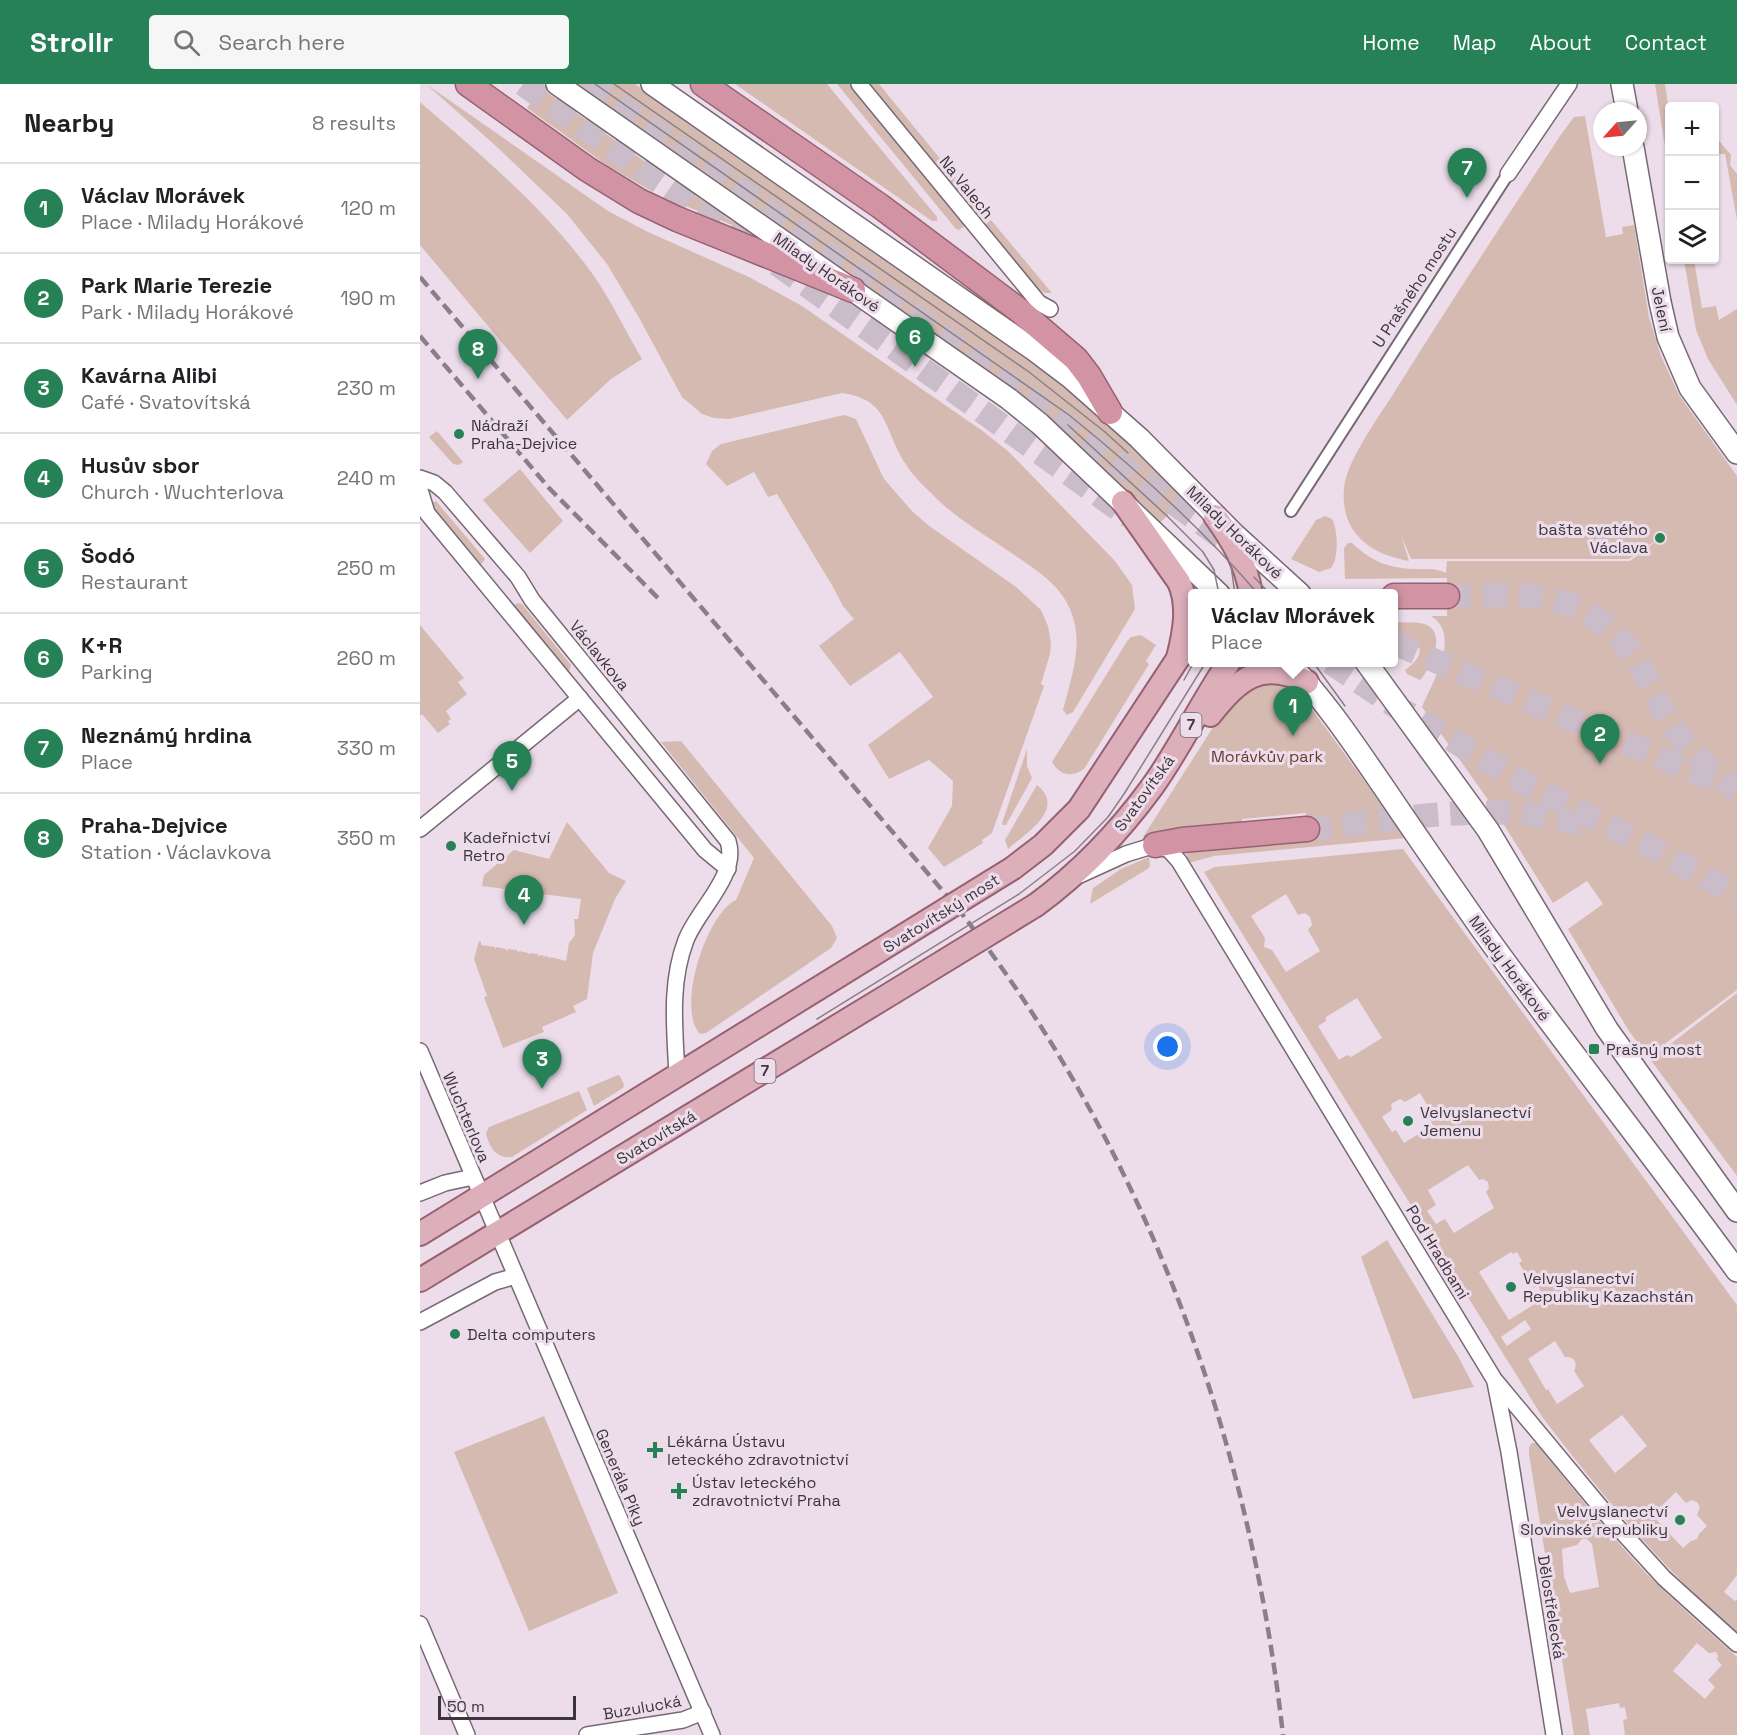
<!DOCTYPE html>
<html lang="en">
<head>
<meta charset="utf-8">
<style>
  body { margin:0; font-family:"Space Grotesk",sans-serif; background:#f6f6f6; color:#202124 }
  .controls { position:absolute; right:18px; top:18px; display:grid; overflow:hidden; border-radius:6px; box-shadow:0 2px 4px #0004 }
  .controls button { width:54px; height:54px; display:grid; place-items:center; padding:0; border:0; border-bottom:2px solid #e0e0e0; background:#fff; color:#202124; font:30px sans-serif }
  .compass { position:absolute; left:1173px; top:18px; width:54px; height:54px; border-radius:50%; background:#fff; box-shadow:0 2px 4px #0004; rotate:243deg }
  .scale { position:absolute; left:18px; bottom:15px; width:138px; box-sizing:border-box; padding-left:6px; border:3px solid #3c363c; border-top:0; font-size:16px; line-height:21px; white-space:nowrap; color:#3c363c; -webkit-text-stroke:4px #edddeb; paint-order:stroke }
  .you { position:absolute; left:748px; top:963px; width:21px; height:21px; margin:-15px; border:4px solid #fff; border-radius:50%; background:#1a73e8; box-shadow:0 0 0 9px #1a73e833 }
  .badge { display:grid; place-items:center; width:39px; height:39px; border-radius:50%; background:#268157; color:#fff; font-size:20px; font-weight:700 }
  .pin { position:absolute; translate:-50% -50px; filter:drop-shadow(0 2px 3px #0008) }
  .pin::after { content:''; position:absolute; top:32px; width:21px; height:18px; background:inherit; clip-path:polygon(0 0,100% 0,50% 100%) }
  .popup { position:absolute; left:768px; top:505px; width:210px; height:78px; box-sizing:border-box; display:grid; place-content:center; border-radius:6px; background:#fff; filter:drop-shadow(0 2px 4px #0005); font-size:20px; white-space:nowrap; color:#757577 }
  .popup b { font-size:22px; color:#202124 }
  .popup::after { content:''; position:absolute; left:50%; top:100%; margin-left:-12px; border:12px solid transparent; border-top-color:#fff }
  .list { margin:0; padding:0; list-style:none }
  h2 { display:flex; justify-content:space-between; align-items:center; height:78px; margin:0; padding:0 24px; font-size:26px }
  h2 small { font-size:20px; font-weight:400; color:#757577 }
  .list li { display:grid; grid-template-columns:39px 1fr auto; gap:18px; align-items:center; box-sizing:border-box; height:90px; padding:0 24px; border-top:2px solid #e0e0e0 }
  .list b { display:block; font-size:22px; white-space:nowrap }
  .list p { margin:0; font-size:20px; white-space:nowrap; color:#757577 }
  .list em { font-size:20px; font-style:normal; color:#757577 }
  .icon { flex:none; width:33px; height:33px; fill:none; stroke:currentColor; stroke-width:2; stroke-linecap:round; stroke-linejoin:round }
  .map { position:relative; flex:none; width:1317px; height:1651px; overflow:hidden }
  header { display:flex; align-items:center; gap:36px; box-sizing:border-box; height:84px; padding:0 30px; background:#268157; color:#fff }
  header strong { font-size:28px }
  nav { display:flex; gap:33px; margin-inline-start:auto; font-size:21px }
  .search { width:420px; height:54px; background:#f6f6f6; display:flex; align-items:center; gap:15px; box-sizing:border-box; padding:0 21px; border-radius:6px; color:#757577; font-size:22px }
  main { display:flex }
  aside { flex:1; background:#fff }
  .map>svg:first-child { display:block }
  .green { fill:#d5bab2; fill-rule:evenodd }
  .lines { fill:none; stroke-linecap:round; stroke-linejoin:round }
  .trunk-tunnel { stroke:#cabcc8; stroke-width:24; stroke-dasharray:24 12; stroke-linecap:butt }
  .pedestrian-casing { stroke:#766975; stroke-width:14 }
  .minor-casing { stroke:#766975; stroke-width:18 }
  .secondary-casing { stroke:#766975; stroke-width:24 }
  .primary-casing { stroke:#966271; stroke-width:26 }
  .trunk-casing { stroke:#966271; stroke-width:27 }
  .pedestrian { stroke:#fff; stroke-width:10 }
  .minor { stroke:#fff; stroke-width:15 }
  .secondary { stroke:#fff; stroke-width:21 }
  .primary { stroke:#ddafbb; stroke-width:22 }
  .trunk { stroke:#d294a4; stroke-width:24 }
  .tram { stroke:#897f88; stroke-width:1.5 }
  .rail { stroke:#897f88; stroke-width:4.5; stroke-dasharray:12 6; stroke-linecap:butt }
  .primary-bridge-casing { stroke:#966271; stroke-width:26; stroke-linecap:butt }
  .primary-bridge { stroke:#ddafbb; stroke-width:22 }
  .poi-dot { fill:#268157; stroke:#edddeb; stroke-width:2 }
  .labels { text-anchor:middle; stroke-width:6; stroke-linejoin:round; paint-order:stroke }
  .shield { fill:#edddeb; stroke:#716870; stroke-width:1.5 }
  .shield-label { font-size:15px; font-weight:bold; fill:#3c363c }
  .street-label { font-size:16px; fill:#3c363c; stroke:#edddeb }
  .poi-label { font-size:16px; fill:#3c363c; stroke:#edddeb; text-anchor:start }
  .park-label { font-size:16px; fill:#693b2d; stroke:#edddeb }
</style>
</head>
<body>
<header>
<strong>Strollr</strong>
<div class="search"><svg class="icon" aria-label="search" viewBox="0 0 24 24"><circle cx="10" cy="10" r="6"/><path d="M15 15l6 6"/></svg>Search here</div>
<nav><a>Home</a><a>Map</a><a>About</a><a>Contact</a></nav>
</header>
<main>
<aside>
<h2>Nearby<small>8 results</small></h2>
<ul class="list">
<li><span class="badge">1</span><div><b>Václav Morávek</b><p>Place · Milady Horákové</p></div><em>120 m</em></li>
<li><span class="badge">2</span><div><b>Park Marie Terezie</b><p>Park · Milady Horákové</p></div><em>190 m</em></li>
<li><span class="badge">3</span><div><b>Kavárna Alibi</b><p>Café · Svatovítská</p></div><em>230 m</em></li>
<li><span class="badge">4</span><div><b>Husův sbor</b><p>Church · Wuchterlova</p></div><em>240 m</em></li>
<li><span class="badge">5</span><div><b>Šodó</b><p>Restaurant</p></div><em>250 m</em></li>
<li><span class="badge">6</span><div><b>K+R</b><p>Parking</p></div><em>260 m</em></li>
<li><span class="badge">7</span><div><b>Neznámý hrdina</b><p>Place</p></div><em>330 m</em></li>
<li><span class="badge">8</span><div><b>Praha-Dejvice</b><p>Station · Václavkova</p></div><em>350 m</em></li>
</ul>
</aside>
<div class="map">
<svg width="1317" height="1651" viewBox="0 0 1317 1651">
  <rect width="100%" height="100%" fill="#edddeb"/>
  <!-- green -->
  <g class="green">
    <path d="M 6,0 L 188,127 L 228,148 L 329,193 L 382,222 L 564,348 L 589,368 L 695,477 L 712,501 L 715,525 L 653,628 L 647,631 L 643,626 C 652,591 665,557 649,523 C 638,499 614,485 593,470 C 565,451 535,434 512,410 C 502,400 492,391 485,379 C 463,345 470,316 422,309 L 309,335 L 294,334 L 282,330 L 262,313 L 218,232 L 187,180 L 147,130 L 77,63 Z"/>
    <polygon points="155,0 215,0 406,136 608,276 654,311 699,349 765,413 739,440 593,306"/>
    <polygon points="315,0 407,0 517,133 517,137 512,137"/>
    <polygon points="417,0 430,0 546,141 539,146 536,145"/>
    <polygon points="449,0 459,0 563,127 557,131"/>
    <polygon points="1235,0 1245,0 1249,27 1249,88"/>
    <polygon points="121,4 244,91 233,108 188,82 107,24"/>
    <path d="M 0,18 C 62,72 126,125 174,192 C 192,218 206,248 222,275 L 191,295 L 147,336 L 0,161 Z"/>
    <path d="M 1165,32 L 1186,153 L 1203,150 L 1202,143 L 1214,141 L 1229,233 L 1241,272 L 1259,311 L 1317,392 L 1317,906 L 1231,970 L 1244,965 L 1317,909 L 1317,1092 L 1209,947 L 1148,845 L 1183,820 L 1167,797 L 1133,819 L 1069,717 L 1002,623 C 1012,599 1042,551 1011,532 L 1027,532 L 1027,494 L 925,495 L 924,464 L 928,459 L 932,459 C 952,478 970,485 998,485 C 1008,485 1017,484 1026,489 L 1027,477 L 1210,477 L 1248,448 L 1209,475 L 991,475 L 981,451 L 989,477 C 950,470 920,449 924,404 C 927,375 961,330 977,304 C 1030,219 1085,136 1140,52 L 1154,33 Z"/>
    <polygon points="1294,51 1311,71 1310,81 1317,90 1317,136 1305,70 1298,70"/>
    <polygon points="266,105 314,139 312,141 256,118"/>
    <polygon points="571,136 632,209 625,209 618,205 565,141"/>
    <polygon points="1264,176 1274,176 1282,224 1296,222 1299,236 1317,225 1317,321 1288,275 1276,246"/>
    <polygon points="424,331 436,335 464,395 492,427 508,441 596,503 621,526 628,542 631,559 630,570 621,600 624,602 572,749 562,756 563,759 524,783 508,764 532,722 533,697 509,676 469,695 448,661 513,613 480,568 430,602 399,562 434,535 423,522 413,503 357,410 348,413 334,388 307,402 286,380 292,367 301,360"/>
    <polygon points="17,347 43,378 39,381 33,380 9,353"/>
    <polygon points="100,385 143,437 110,469 63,416"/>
    <polygon points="16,417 65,475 60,482 9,420"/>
    <path d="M 905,432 L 912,435 C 918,446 919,474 911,484 L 899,488 L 871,475 L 896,436 Z"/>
    <polygon points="98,519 102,520 151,581 149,588 146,588 94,526 95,520"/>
    <path d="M 974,538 C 983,539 998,537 1007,541 C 1027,551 1010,585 1000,596 L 987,590 L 985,586 C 998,577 1010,562 986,555 L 974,561 Z"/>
    <polygon points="0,541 44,594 38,598 47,610 26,627 31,635 28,637 30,640 18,649 2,630 0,632"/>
    <path d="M 721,551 L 736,561 L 726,577 L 729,580 L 664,685 C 652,694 639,691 632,678 L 708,556 L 711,553 Z"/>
    <polygon points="851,596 873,604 886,617 986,754 794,772 769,779 766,768 888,755 886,729 822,735 822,739 736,750 723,753 813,612"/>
    <path d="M 261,657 L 412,842 L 417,854 L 411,864 L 286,949 L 280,950 C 256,925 286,830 316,816 L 334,774 L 241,658 Z"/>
    <polygon points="607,665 607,682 612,694 586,741 583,741 582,739"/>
    <path d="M 617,701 C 647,725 605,750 588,765 L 585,756 Z"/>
    <polygon points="147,738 189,789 206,797 195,815 173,869 167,915 153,922 156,928 122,943 124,948 83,964 64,913 67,912 54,875 59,857 61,858 61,861 75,863 75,865 77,863 86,865 87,867 88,865 97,866 98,869 99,867 108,869 108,871 109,869 118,870 118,873 120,871 129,873 130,875 131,873 146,877 149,859 155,851 154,835 158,835 161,815 62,802 64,791 94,766 129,775"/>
    <path d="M 983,765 L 1317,1221 L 1317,1491 L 1304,1508 L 1315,1517 L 1317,1515 L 1317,1548 C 1243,1486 1181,1410 1123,1334 L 784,788 L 795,783 ZM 866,810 L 878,831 L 885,829 L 890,833 L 892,841 L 888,846 L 900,867 L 866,888 L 852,866 L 844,863 L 845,854 L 831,832 ZM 937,914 L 962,954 L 931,973 L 927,971 L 919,976 L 898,942 L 906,937 L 906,933 ZM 1000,1009 L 1009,1024 L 1005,1027 L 1013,1041 L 984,1059 L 976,1046 L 972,1048 L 962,1033 L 972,1026 L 971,1020 L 980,1015 L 985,1018 ZM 1048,1081 L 1059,1096 L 1063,1095 L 1068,1098 L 1069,1104 L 1066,1108 L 1074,1124 L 1034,1149 L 1025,1135 L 1016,1140 L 1007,1127 L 1016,1121 L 1008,1106 ZM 1091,1168 L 1093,1170 L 1097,1168 L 1102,1177 L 1099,1179 L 1114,1204 L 1118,1202 L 1123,1211 L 1120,1213 L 1121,1216 L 1089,1236 L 1059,1188 ZM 1105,1236 L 1111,1245 L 1087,1262 L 1081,1253 ZM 1135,1257 L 1145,1273 C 1154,1272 1158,1279 1154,1287 L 1164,1302 L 1137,1320 L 1128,1305 L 1126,1306 L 1108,1275 ZM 1202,1331 L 1227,1362 L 1195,1389 L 1169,1356 ZM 1256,1408 L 1266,1419 L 1272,1416 L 1277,1418 L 1280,1423 L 1277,1431 L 1287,1442 L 1279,1450 L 1277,1455 L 1271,1457 L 1263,1464 L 1232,1431 Z"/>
    <polygon points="729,773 730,781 729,784 670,820 673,804 701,785"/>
    <polygon points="198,991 200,992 204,1001 203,1004 174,1022 167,1004"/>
    <path d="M 159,1007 L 167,1026 L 92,1073 C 76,1075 69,1063 66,1049 L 69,1043 Z"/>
    <polygon points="967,1156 1039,1274 1054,1303 993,1315 941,1173"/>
    <polygon points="124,1332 198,1509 109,1547 34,1368"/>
    <path d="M 1112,1359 L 1116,1359 C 1152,1403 1187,1448 1226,1489 C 1255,1518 1286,1545 1317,1573 L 1317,1651 L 1205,1651 L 1203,1636 L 1207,1635 L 1205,1623 L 1200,1624 L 1199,1619 L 1166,1625 L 1170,1651 L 1154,1651 L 1109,1370 L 1109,1363 ZM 1162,1455 L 1167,1455 L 1172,1460 L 1179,1503 L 1150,1509 L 1144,1493 L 1142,1465 L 1157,1461 ZM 1277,1559 L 1289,1569 L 1296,1568 L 1298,1572 L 1297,1576 L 1302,1581 L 1288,1596 L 1295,1603 L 1285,1615 L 1253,1587 Z"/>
  </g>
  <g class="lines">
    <!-- trunk-tunnel -->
    <g class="trunk-tunnel">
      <polyline points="103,0 323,157"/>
      <polyline points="167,0 298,90 816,464"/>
      <polyline points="357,180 709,433"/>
      <path d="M 1027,512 C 1060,512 1095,509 1127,514 C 1170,522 1206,552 1225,590 C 1235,609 1243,628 1255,646 C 1272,670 1294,689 1317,706"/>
      <polyline points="974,559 1295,697"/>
      <polyline points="910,578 972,620 1106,700 1229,762 1317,811"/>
      <path d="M 887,745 C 954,738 1023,726 1090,729 C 1117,730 1142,736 1168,742"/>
    </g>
    <!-- pedestrian casing -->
    <g class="pedestrian-casing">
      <polyline id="pedestrian" points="871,427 1088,90"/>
    </g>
    <!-- minor casing -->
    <g class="minor-casing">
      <g id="minor">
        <polyline points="439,0 619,219 630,225"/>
        <polyline points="1088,90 1149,0"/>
        <path d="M 0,394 L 14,399 L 25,408 L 98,493 L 112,516 L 308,757 C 319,791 278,825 266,856 C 249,900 255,946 257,992"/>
        <polyline points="0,406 7,429 285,766 308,785"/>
        <polyline points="0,745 160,614"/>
        <polyline points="660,791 706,770 735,761 749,766 759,777 1074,1295 1193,1438 1244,1494 1317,1560"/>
        <polyline points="0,967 292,1651"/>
        <polyline points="0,1109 25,1099 53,1093"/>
        <polyline points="0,1238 75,1198 96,1192"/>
        <polyline points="1075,1298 1089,1368 1134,1651"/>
        <polyline points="0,1540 47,1651"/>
        <polyline points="167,1651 263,1636 283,1628"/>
      </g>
    </g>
    <!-- secondary casing -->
    <g class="secondary-casing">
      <g id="secondary">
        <polyline points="137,0 589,315 620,340 799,510"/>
        <polyline points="232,0 614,266 651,294 719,354 814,450 880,510"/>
        <polyline points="1202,0 1207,27"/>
        <polyline points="1213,63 1240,218 1248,253 1270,304 1317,369"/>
        <path d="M 868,578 C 906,617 936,663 967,708 C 998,754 1030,800 1062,846 C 1145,961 1233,1072 1317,1187"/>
        <polyline points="946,578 1068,746 1187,945 1317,1127"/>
      </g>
    </g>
    <!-- primary casing -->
    <g class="primary-casing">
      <g id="primary">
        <path d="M 703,418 L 759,498 C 770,522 764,550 758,574"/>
        <path d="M 795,432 C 813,457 826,479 831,510"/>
        <path d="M 790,631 C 819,595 840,575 887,598"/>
        <polyline points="593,784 623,761 659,725 757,576 772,558"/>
        <path d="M 616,821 C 661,788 699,748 732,703 C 760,664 781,619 809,578"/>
        <polyline points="0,1150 449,873"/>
        <polyline points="0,1196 472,909"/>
      </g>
    </g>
    <!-- trunk casing -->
    <g class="trunk-casing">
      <g id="trunk">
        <polyline points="48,0 167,85 219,117 257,135 433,206"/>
        <polyline points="283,0 460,122 600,227 656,275 669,292 690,328"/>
        <polyline points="974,512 1027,512"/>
        <polyline points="735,761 762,756 887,745"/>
      </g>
    </g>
    <!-- pedestrian -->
    <use href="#pedestrian" class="pedestrian"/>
    <!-- minor -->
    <use href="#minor" class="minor"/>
    <!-- secondary -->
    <use href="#secondary" class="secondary"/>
    <!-- primary -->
    <use href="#primary" class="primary"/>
    <!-- trunk -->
    <use href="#trunk" class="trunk"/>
    <!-- tram -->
    <g class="tram">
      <path d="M 175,0 L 649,331 C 716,385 782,444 838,510"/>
      <polyline points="194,0 609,288 685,348 708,369"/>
      <polyline points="648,341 746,431 783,468 794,486 799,510"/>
      <polyline points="811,482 815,510"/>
      <polyline points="834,493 850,510"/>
      <polyline points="893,578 925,622"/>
      <polyline points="764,596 774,578"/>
      <polyline points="397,935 599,810 655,767 688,733 704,710 786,578"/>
    </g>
    <!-- rail -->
    <g class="rail">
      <path d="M 0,193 L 539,826 C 726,1067 829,1350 863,1651"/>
      <polyline points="0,252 129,404 242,518"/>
    </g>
    <!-- primary-bridge casing -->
    <g class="primary-bridge-casing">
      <g id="primary-bridge">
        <polyline points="449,873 593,784"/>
        <polyline points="472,909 616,821"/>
      </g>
    </g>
    <!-- primary-bridge -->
    <use href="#primary-bridge" class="primary-bridge"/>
  </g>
  <!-- markers -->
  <g class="poi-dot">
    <circle cx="39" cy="350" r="6"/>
    <circle cx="1240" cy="454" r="6"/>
    <circle cx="31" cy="762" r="6"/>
    <rect x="1168" y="959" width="12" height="12" rx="3"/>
    <circle cx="988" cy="1037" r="6"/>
    <circle cx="1091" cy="1203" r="6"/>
    <circle cx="35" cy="1250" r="6"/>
    <path d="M232 1357h6v6h6v6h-6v6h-6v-6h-6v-6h6z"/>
    <path d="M256 1398h6v6h6v6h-6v6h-6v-6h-6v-6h6z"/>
    <circle cx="1260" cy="1436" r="6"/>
  </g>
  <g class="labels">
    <!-- shield labels -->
    <g class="shield">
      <rect x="760.5" y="629" width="21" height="24" rx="4.5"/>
      <rect x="334.5" y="975" width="21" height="24" rx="4.5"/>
    </g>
    <g class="shield-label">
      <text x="771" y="646">7</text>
      <text x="345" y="992">7</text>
    </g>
    <!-- street labels -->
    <g class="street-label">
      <text transform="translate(547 103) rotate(51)" y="6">Na Valech</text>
      <text transform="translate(407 188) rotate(35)" y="6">Milady Horákové</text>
      <text transform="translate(994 203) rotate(-57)" y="6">U Prašného mostu</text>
      <text transform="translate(1242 225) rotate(78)" y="6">Jelení</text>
      <text transform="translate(815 448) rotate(44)" y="6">Milady Horákové</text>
      <text transform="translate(180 571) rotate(51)" y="6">Václavkova</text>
      <text transform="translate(724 709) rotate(-54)" y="6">Svatovítská</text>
      <text transform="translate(521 829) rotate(-32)" y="6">Svatovítský most</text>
      <text transform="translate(1090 884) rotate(54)" y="6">Milady Horákové</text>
      <text transform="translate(47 1033) rotate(67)" y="6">Wuchterlova</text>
      <text transform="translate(236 1053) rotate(-31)" y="6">Svatovítská</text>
      <text transform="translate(1018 1168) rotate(59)" y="6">Pod Hradbami</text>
      <text transform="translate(201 1393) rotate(67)" y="6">Generála Píky</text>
      <text transform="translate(1132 1523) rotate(81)" y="6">Dělostřelecká</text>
      <text transform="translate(222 1623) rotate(-10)" y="6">Buzulucká</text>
    </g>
    <!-- poi labels -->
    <g class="poi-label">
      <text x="51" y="347">Nádraží<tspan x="51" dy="18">Praha-Dejvice</tspan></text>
      <text x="1228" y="451" text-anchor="end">bašta svatého<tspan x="1228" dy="18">Václava</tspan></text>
      <text x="43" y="759">Kadeřnictví<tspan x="43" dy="18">Retro</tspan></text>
      <text x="1186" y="971">Prašný most</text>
      <text x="1000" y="1034">Velvyslanectví<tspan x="1000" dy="18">Jemenu</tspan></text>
      <text x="1103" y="1200">Velvyslanectví<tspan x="1103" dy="18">Republiky Kazachstán</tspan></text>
      <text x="47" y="1256">Delta computers</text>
      <text x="247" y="1363">Lékárna Ústavu<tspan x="247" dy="18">leteckého zdravotnictví</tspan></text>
      <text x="272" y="1404">Ústav leteckého<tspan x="272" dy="18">zdravotnictví Praha</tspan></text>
      <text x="1248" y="1433" text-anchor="end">Velvyslanectví<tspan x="1248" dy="18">Slovinské republiky</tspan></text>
    </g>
    <!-- park labels -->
    <g class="park-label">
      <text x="847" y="678">Morávkův park</text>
    </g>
  </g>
</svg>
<div class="controls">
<button>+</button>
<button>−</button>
<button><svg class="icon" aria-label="layers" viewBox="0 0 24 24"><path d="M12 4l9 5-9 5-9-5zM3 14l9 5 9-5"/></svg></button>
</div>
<svg class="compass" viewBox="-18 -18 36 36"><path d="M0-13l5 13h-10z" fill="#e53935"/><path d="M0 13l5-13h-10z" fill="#757577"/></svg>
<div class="scale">50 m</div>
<div class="you"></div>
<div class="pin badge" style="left:873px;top:652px">1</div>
<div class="popup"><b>Václav Morávek</b>Place</div>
<div class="pin badge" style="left:1180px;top:680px">2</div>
<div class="pin badge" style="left:122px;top:1005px">3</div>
<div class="pin badge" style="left:104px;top:841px">4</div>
<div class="pin badge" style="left:92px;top:707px">5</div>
<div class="pin badge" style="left:495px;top:283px">6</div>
<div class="pin badge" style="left:1047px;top:114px">7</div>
<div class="pin badge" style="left:58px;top:295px">8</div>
</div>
</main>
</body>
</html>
